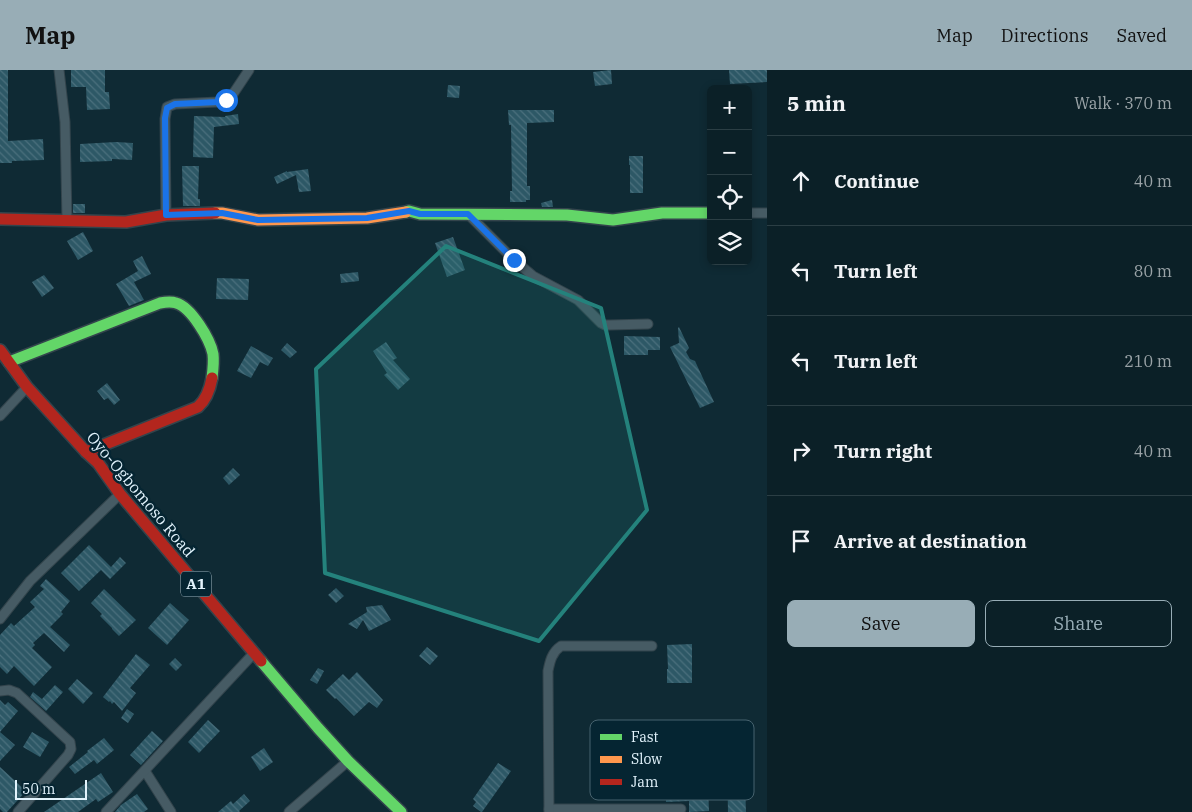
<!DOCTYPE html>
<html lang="en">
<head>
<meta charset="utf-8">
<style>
  body { margin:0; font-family:"IBM Plex Serif",serif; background:#192d33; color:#f1f3f6 }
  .controls { position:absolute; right:15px; top:15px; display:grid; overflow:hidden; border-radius:8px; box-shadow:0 2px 8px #0003 }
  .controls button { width:45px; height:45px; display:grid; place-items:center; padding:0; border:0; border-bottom:1px solid #2b3e44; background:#0b2027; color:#f1f3f6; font:25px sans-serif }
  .scale { position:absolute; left:15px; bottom:12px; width:72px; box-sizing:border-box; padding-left:5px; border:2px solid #e2f3fc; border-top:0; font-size:14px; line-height:18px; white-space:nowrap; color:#e2f3fc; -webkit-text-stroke:4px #052532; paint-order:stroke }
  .stop { position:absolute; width:15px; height:15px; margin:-11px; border:4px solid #1a73e8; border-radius:50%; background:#fff }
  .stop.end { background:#1a73e8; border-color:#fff; box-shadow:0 1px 5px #0008 }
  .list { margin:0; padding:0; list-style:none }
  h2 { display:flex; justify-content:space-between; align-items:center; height:65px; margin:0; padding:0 20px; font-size:21px }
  h2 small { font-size:16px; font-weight:400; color:#9aa3a7 }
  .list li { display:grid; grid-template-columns:32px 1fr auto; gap:15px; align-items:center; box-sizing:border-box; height:90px; padding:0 20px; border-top:1px solid #2b3e44 }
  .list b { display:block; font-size:19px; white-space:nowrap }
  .list em { font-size:16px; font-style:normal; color:#9aa3a7 }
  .actions { display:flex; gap:10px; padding:15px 20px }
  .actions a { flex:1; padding:11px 0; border:1px solid #98adb6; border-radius:8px; text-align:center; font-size:18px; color:#98adb6 }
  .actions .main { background:#98adb6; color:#111 }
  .icon { flex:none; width:28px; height:28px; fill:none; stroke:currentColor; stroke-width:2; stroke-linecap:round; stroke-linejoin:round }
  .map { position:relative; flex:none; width:767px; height:742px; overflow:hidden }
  header { display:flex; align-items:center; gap:30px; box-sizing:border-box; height:70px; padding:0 25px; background:#98adb6; color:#111 }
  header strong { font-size:24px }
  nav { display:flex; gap:28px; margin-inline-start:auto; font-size:18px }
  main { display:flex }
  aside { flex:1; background:#0b2027 }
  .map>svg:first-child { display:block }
  .building { fill:url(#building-back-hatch) }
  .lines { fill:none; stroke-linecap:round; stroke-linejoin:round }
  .street-casing { stroke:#33444c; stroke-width:11 }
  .fast-casing { stroke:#33444c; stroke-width:14 }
  .slow-casing { stroke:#33444c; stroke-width:14 }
  .jam-casing { stroke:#33444c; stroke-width:14 }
  .street { stroke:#465b64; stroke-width:9 }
  .fast { stroke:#63d668; stroke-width:11 }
  .slow { stroke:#ff974d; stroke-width:11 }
  .jam { stroke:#b3261e; stroke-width:11 }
  .route { stroke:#1a73e8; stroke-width:6 }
  .marked { fill:#24827c; fill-opacity:0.2; stroke:#24827c; stroke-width:4; stroke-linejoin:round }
  .labels { text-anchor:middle; stroke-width:5; stroke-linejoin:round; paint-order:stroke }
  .shield { fill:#052532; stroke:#a0b5bf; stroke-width:1 }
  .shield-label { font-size:15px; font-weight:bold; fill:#e2f3fc }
  .street-label { font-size:16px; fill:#e2f3fc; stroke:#052532 }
  .key { fill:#052532; stroke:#47636f; stroke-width:1 }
  .key-label { font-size:14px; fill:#e2f3fc }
</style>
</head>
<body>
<header>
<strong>Map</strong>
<nav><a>Map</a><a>Directions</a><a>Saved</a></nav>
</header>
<main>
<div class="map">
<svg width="767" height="742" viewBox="0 0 767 742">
  <defs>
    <pattern id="building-back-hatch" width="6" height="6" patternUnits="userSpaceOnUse" patternTransform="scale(1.25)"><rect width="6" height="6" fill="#2d5866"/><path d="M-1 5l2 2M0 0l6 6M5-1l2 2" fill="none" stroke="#4b707d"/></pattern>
  </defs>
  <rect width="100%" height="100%" fill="#0f2a34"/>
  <!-- building -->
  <g class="building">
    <polygon points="0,0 8,0 8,71 43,69 44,90 12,91 12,93 0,93"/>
    <polygon points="71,0 105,0 105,22 109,22 110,39 87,40 86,17 71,17"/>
    <polygon points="611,0 612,14 595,16 593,2"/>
    <polygon points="729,0 767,0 767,12 730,14"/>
    <polygon points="448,15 460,16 459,28 447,27"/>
    <polygon points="508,40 554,40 554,52 527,53 527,116 530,116 530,130 526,130 526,132 510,132 510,121 512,121 511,55 509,55"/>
    <polygon points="238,44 239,54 214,57 213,88 193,87 194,46 225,47 225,46"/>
    <polygon points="116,72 133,73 132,90 112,89 112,91 80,92 80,74"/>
    <polygon points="629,86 643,86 643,123 630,123 630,95 629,95"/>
    <polygon points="182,96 199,96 198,129 200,129 200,136 183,136"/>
    <polygon points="308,99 311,121 299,122 296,105 277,114 274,107 287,101 287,102"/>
    <polygon points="552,130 553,137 542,137 541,133"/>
    <rect x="73" y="134" width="12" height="9"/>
    <polygon points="83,162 93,181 78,190 67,171"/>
    <polygon points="453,167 465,200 447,207 435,173"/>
    <polygon points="142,186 151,204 134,212 144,230 129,236 116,214 138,201 133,191"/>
    <polygon points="358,202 359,211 341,213 340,204"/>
    <polygon points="44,205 54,218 42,227 32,212"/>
    <polygon points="217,208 249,209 248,230 216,229"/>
    <polygon points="679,257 689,278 686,282 690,289 695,291 714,332 700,338 670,277 679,273 678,258"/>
    <polygon points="624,266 660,267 660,280 648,280 648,285 624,285"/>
    <polygon points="386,272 397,288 393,290 410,309 398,320 384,305 387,303 373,281"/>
    <polygon points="287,273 297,282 290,288 281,280"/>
    <polygon points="251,276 273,288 268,296 260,292 251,308 237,301"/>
    <polygon points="107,313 120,330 114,335 108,328 104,330 97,321"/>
    <polygon points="233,398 240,405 229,415 223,408"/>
    <polygon points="89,475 111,497 120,487 126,493 110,509 101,500 79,521 61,503"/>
    <polygon points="46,509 70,531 61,542 63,544 50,557 70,575 64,582 44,563 33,573 35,575 32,578 52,597 34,616 14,596 7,604 0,597 0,565 11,553 14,556 35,537 30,532 44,519 40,516"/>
    <polygon points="336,518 344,526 336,533 328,525"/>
    <polygon points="104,519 136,550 119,566 112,559 112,558 100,546 102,544 91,533"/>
    <polygon points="170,533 189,550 167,575 148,558"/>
    <polygon points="382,535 391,550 369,561 363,550 357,559 348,554 367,542 366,537"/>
    <polygon points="692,574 692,613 667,613 667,599 668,599 667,575"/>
    <polygon points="427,577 438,586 430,595 419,586"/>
    <polygon points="136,584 150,595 130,618 136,623 122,641 114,632 112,634 110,631 109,632 103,627"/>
    <polygon points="175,588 182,595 176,601 169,594"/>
    <polygon points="318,598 324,601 317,614 310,610"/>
    <polygon points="357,602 383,630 377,638 369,632 354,646 336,628 335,629 326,620 343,604 349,610"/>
    <polygon points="77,609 93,623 83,634 68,619"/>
    <polygon points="55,615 63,622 46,641 30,627 33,622 42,629"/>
    <polygon points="0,630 5,635 8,632 18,641 0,662 15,675 0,691"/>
    <polygon points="127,639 134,644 128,653 121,648"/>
    <polygon points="208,650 220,661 199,683 188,672"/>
    <polygon points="152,661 163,671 141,695 130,685"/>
    <polygon points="32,662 49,672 40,687 23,677"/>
    <polygon points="104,668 114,680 97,694 94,690 75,704 69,697 88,682 87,681"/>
    <polygon points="264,678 273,692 260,701 251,687"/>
    <polygon points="744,690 746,742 728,742 727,691"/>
    <polygon points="498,693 511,701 482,742 481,742 473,736 476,732 473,729"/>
    <polygon points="0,697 26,721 7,742 3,742 0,739"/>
    <polygon points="690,700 710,700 709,718 708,718 709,741 689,742 689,731 666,732 665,708 690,707"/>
    <polygon points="101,703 113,722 98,732 96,729 78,742 44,742"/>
    <polygon points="137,724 148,739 144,742 115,742 121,735"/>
    <polygon points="244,724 250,731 239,741 240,742 218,742 231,731 233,734"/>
  </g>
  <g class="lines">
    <!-- street casing -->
    <g class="street-casing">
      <g id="street">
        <polyline points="59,0 65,52 67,151"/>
        <polyline points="748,143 767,143"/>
        <polyline points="468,144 514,190 533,206 578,230 601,253 605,255 610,255 648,254"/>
        <polyline points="166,145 165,49 167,37 175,34 218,32 226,30 233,24 249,0"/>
        <polyline points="0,346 27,317"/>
        <polyline points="0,549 30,511 120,424"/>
        <polyline points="0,621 9,620 17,623 70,672 71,679 68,685 18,742"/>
        <polyline points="145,701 171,742"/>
        <polyline points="549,739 681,739"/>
        <polyline points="106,742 254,583"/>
        <polyline points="289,742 348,691"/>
        <path d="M 549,742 L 548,601 C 550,591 552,582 561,576 L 652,576"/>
      </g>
    </g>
    <!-- fast casing -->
    <g class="fast-casing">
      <g id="fast">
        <polyline points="406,142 409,141 420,144 567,145 613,150 662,143 711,143"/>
        <path d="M 9,292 L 160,233 C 165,232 171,231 176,233 C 191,237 210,269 213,284 C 214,292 213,300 212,308"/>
        <polyline points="261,591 318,658 348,691 401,742"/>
      </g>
    </g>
    <!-- slow casing -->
    <g class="slow-casing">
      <polyline id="slow" points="215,143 222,143 258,150 367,148 406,142"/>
    </g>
    <!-- jam casing -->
    <g class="jam-casing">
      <g id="jam">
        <polyline points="0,149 126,152 166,145 215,143"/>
        <polyline points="0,280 27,317 86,382 98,393 120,424 261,591"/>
        <path d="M 86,382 L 198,337 C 207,329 210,319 212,308"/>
      </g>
    </g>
    <!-- street -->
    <use href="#street" class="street"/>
    <!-- fast -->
    <use href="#fast" class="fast"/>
    <!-- slow -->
    <use href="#slow" class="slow"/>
    <!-- jam -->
    <use href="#jam" class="jam"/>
  </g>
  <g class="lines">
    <!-- route -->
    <polyline class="route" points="226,30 218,32 175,34 167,38 165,48 166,145 222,143 258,150 367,148 409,141 420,144 468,144 514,190"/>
  </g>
  <!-- marked area -->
  <path class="marked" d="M 446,176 L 601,238 L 647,440 L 539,571 L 325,503 L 316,299 Z"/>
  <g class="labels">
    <!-- shield labels -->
    <rect class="shield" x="181" y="501.5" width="30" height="25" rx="4"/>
    <g class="shield-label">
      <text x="196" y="519">A1</text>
    </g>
    <!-- street labels -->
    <g class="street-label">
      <text transform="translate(141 424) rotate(50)" y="6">Oyo-Ogbomoso Road</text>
    </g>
  </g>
  <!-- legend -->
  <rect x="590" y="650" width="164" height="80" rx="8" class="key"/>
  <rect x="600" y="664" width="22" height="6" fill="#63d668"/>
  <rect x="600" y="686" width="22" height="7" fill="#ff974d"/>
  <rect x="600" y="709" width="22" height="6" fill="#b3261e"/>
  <g class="key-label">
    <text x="631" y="672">Fast</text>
    <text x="631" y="694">Slow</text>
    <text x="631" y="717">Jam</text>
  </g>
</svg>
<div class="controls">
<button>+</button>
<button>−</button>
<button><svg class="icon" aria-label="locate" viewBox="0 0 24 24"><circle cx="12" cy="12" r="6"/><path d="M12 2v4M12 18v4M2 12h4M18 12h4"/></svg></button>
<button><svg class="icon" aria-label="layers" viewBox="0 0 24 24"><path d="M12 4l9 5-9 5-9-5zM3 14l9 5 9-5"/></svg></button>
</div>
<div class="scale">50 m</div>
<div class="stop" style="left:226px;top:30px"></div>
<div class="stop end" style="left:514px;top:190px"></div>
</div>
<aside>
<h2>5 min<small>Walk · 370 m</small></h2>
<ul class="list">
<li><svg class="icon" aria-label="ahead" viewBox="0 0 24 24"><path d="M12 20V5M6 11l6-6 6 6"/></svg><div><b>Continue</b></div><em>40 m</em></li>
<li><svg class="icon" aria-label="left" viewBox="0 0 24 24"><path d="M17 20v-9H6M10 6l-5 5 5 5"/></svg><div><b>Turn left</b></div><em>80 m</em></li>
<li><svg class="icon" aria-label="left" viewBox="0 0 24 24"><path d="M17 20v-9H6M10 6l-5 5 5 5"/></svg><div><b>Turn left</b></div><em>210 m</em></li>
<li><svg class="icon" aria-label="right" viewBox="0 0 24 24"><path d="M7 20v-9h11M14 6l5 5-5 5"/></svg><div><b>Turn right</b></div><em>40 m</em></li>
<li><svg class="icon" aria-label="arrive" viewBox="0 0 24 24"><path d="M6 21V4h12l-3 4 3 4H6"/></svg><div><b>Arrive at destination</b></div></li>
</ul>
<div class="actions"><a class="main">Save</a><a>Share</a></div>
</aside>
</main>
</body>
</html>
